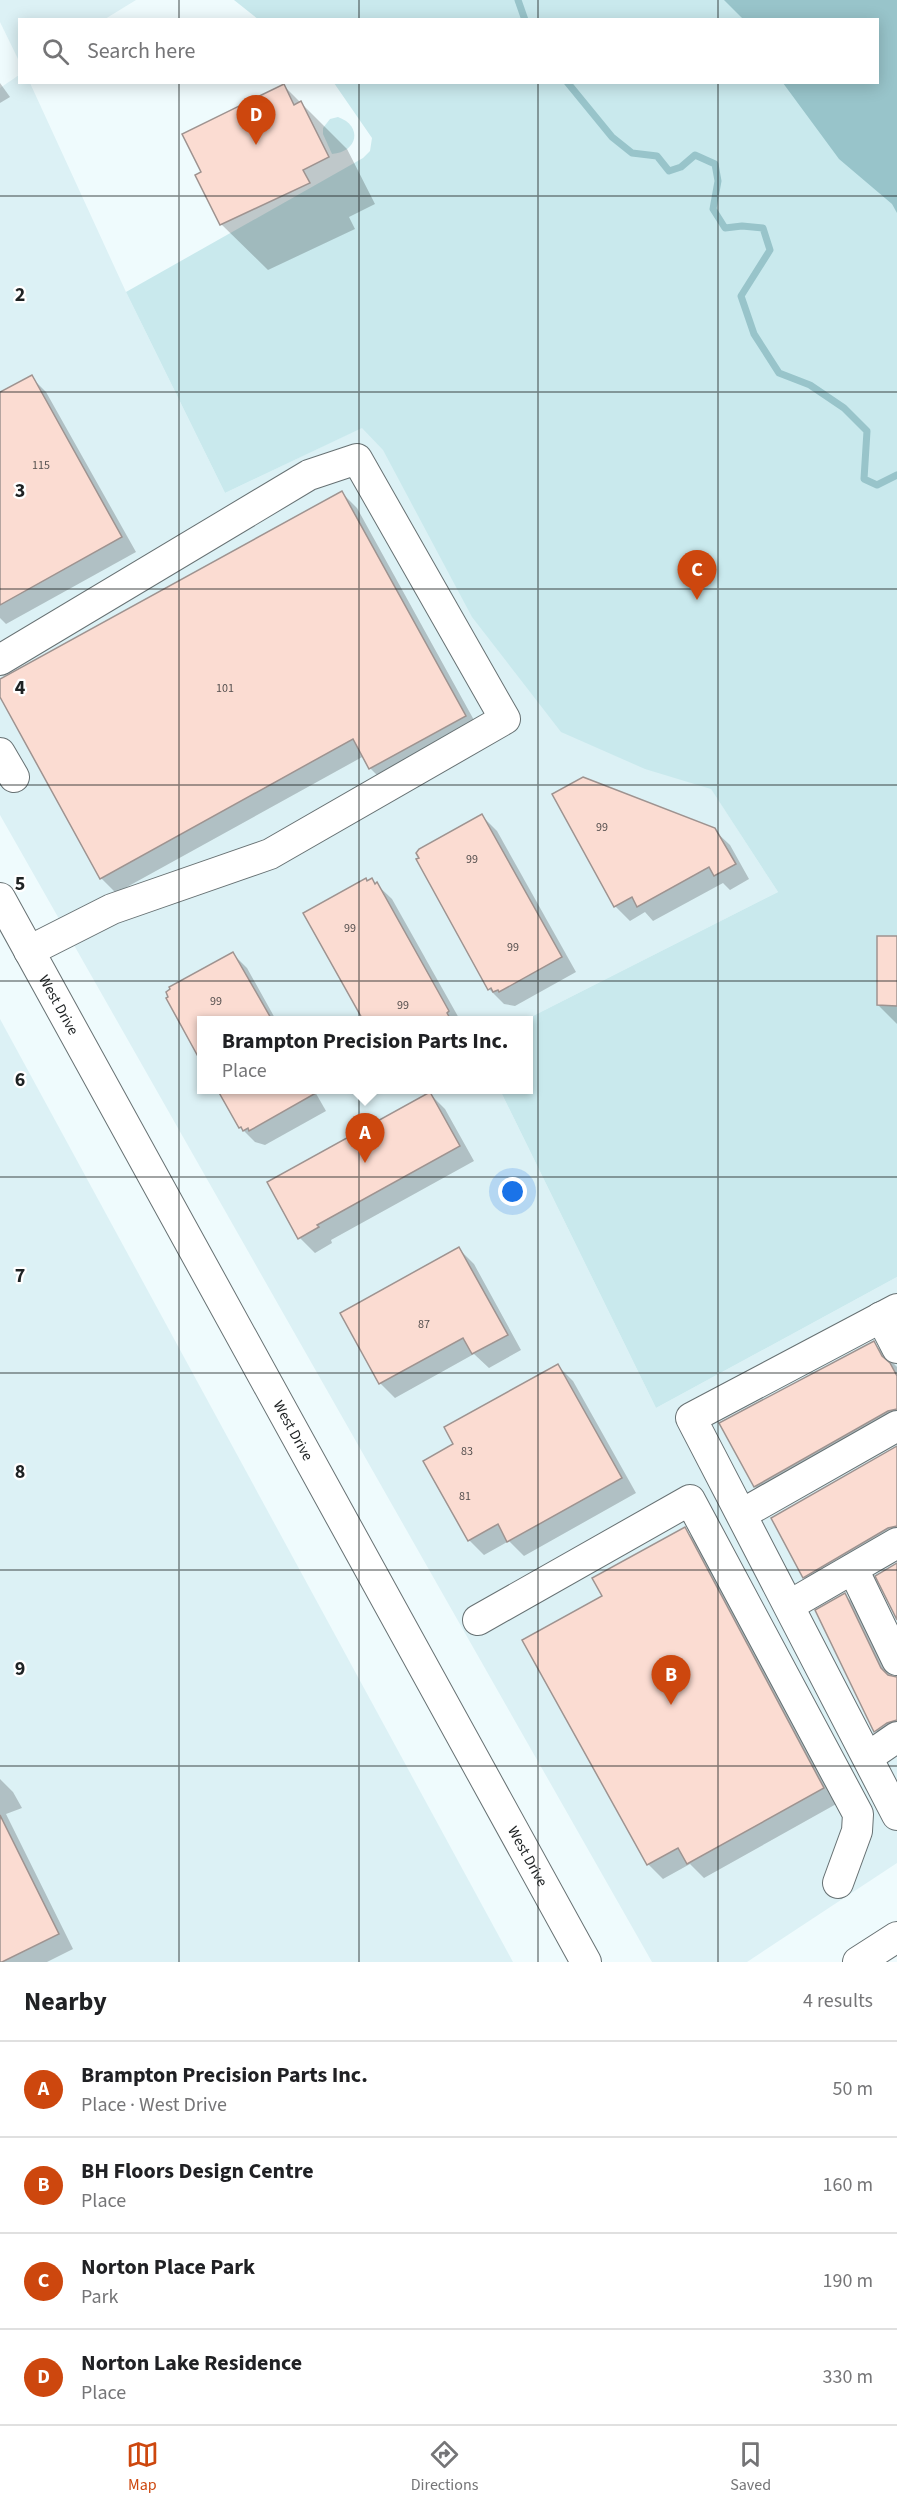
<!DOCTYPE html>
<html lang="en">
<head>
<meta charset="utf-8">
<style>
  body { margin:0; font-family:"Source Sans 3",sans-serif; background:#f6f6f6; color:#202124 }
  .you { position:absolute; left:513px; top:1192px; width:21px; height:21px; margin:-15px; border:4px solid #fff; border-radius:50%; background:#1a73e8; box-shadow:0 0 0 9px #1a73e833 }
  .badge { display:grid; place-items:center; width:39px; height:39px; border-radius:50%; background:#cd470e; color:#fff; font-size:20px; font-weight:700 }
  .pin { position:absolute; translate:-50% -50px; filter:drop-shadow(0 2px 3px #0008) }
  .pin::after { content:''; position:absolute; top:32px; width:21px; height:18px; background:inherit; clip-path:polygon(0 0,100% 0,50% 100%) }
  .popup { position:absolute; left:197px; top:1016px; width:336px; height:78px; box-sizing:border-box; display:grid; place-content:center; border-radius:0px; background:#fff; filter:drop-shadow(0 2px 4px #0005); font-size:20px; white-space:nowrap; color:#757577 }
  .popup b { font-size:22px; color:#202124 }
  .popup::after { content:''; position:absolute; left:50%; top:100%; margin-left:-12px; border:12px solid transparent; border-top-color:#fff }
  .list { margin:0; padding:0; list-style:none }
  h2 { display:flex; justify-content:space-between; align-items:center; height:78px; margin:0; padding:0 24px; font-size:26px }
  h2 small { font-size:20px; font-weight:400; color:#757577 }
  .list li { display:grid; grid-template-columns:39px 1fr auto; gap:18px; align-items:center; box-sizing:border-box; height:96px; padding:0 24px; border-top:2px solid #e0e0e0 }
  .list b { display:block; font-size:22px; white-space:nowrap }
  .list p { margin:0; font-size:20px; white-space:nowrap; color:#757577 }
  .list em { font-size:20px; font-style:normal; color:#757577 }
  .icon { flex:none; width:33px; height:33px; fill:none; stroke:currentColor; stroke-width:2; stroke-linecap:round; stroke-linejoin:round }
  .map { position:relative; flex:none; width:897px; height:1962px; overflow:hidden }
  .search { position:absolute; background:#fff; box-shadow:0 3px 15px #0003; left:18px; right:18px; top:18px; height:66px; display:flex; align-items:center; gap:15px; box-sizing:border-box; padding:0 21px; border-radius:0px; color:#757577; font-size:22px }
  .sheet { height:462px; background:#fff }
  nav { display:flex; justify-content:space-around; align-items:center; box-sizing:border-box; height:84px; border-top:2px solid #e0e0e0; background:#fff; font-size:16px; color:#757577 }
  nav a { display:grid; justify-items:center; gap:3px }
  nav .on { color:#cd470e }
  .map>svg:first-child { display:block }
  .built { fill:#dcf1f5 }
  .green { fill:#c9e9ed }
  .water { fill:#98c4ca }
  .shadow { fill:#0003 }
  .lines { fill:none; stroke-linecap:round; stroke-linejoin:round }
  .stream { stroke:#98c4ca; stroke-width:7 }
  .building { fill:#fbdcd2; stroke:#9e9390; stroke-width:1.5 }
  .minor-casing { stroke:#677173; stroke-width:32 }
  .minor { stroke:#fff; stroke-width:30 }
  .grid { fill:none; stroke:#1e2223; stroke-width:1.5; stroke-opacity:0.55 }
  .labels { text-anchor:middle; stroke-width:4.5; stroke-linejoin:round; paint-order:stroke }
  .number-label { font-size:12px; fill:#55504f }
  .street-label { font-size:15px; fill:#1e2223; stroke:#fff }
  .grid-label { font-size:20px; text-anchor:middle; font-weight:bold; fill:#1e2223; stroke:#fff; stroke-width:4.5; stroke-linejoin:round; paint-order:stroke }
</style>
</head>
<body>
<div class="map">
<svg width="897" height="1962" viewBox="0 0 897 1962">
  <rect width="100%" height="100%" fill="#effbfd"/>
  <!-- built -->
  <g class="built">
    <polygon points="0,0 136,0 105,19 20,20 19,61 0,22"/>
    <polygon points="19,75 20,82 30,83 126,292 225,493 386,416 688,753 778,892 525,1020 202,1020 202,1090 500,1090 656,1408 897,1277 897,1863 747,1962 652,1962 0,815 0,88"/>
    <polygon points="0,1019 513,1962 0,1962"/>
  </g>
  <!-- green -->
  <g class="green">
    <polygon points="234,0 897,0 897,1277 656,1408 500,1090 528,1090 528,1020 525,1020 778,892 711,789 645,769 561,732 472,617 383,450 362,428 225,493 126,292 363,158 370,151 372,138 334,83 878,82 878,20 259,20"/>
    <path d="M 338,117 C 363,126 358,152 332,154 L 323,134 L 323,128 L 330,119 Z"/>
  </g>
  <!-- water -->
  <polygon class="water" points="724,0 897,0 897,213 892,204 839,159 783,83 878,82 878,20 743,19"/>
  <!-- shadow -->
  <g class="shadow">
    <polygon points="0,83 10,97 0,103"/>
    <polygon points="284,86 347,149 375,204 349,217 355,229 268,270 221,224 203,173"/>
    <polygon points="31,377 46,392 136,552 6,624 0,618 0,394"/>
    <polygon points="342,493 357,508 480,731 385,783 370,768 364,756 116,893 101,878 0,694 0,681"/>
    <polygon points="554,795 714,830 730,845 749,879 730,890 723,883 653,921 645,912 630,921 615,906"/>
    <polygon points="482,816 497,831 576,972 515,1006 504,1004 489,989"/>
    <polygon points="372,880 392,899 460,1020 364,1020 305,914"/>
    <polygon points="897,938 897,1024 878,1005"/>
    <polygon points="232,953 247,968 276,1020 202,1020 202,1059 168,999"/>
    <polygon points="314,1090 326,1111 265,1145 255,1142 240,1127"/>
    <polygon points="430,1094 445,1109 474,1161 331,1240 332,1243 315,1253 300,1238"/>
    <polygon points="459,1249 474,1264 521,1350 489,1368 474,1354 395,1398 380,1383"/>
    <polygon points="874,1343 897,1367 897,1429 770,1502 755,1487 721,1423"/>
    <polygon points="558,1366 573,1381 636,1493 524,1556 509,1541 484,1555 469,1540 456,1445"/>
    <polygon points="897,1448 897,1547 819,1592 804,1577"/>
    <polygon points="684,1529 699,1544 838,1803 704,1878 690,1864 663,1879 648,1864 604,1597"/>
    <polygon points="845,1595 860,1610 893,1678 897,1678 897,1741 890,1746 876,1731"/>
    <polygon points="0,1779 13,1792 22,1808 6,1814 73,1949 47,1962 0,1962"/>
  </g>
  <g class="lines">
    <!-- stream -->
    <g class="stream">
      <polyline points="518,0 525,20"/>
      <polyline points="567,82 612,137 632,153 657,156 669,171 681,167 695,155 715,164 718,181 713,209 725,228 742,226 763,228 770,250 741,296 754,334 779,373 810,385 844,408 867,431 864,479 877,485 897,475"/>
    </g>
  </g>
  <!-- building -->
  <g class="building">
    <polygon points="284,84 294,105 301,101 329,157 303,170 310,183 220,225 195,175 201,172 182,134"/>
    <polygon points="32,375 122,537 0,605 0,392"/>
    <polygon points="342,491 466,716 369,769 353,739 100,879 0,697 0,679"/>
    <polygon points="583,777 715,828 736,864 714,876 709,867 637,907 632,897 614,907 552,794"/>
    <polygon points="482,814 562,957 499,992 498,990 493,992 491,988 488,990 416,859 419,858 416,853 419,849"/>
    <polygon points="366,878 367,881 372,878 375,884 377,882 449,1011 447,1013 451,1020 363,1020 303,913"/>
    <polygon points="877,936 897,936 897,1006 877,1005"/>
    <polygon points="233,952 272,1020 201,1020 201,1062 166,998 168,997 166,992 170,989 169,987"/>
    <polygon points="217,1089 323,1089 249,1131 248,1128 243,1131 241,1127 239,1128"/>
    <polygon points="430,1092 460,1146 317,1225 319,1227 298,1239 267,1182"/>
    <polygon points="459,1247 508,1335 472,1354 463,1338 379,1384 340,1313"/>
    <polygon points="874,1341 882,1356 890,1363 897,1376 897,1409 888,1411 754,1487 719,1423"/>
    <polygon points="558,1364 622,1478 507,1542 498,1524 468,1541 423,1461 453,1444 444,1427"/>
    <polygon points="897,1446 897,1526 888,1528 803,1578 771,1518"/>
    <polygon points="685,1527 824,1788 687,1864 678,1848 647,1865 522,1640 602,1596 592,1578"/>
    <polygon points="897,1563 897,1620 875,1576"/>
    <polygon points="845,1593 881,1668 888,1675 897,1677 897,1720 887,1723 874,1732 815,1610"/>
    <polygon points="0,1815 59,1934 2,1962 0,1962"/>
  </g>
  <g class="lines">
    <!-- minor casing -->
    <g class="minor-casing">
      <g id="minor">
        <polyline points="0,660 309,475 357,459 505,719 270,854 112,909 29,951"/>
        <polyline points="0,753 14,777"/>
        <path id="s1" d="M 0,898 L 586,1962"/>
        <polyline points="897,1309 691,1418 897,1815"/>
        <polyline points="881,1317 897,1348"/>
        <polyline points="742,1514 897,1426"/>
        <polyline points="853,1569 897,1660"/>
        <polyline points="790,1605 897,1543"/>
        <polyline points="478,1620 690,1500 858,1814 857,1831 838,1883"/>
        <polyline points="868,1757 897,1737"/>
        <polyline points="858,1962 897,1937"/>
      </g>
    </g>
    <!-- minor -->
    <use href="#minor" class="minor"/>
  </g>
  <!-- grid -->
  <path class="grid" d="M 179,0 L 179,20M 359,0 L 359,20M 538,0 L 538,20M 718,0 L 718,20M 179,82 L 179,1962M 359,82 L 359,1962M 538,82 L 538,1962M 718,82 L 718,1962M 0,196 L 897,196M 0,392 L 897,392M 0,589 L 897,589M 0,785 L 897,785M 0,981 L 897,981M 0,1177 L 897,1177M 0,1373 L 897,1373M 0,1570 L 897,1570M 0,1766 L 897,1766"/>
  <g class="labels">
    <!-- number labels -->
    <g class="number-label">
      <text x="41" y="469">115</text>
      <text x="225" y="692">101</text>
      <text x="602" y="831">99</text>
      <text x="472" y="863">99</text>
      <text x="350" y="932">99</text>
      <text x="513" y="951">99</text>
      <text x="216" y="1005">99</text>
      <text x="403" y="1009">99</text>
      <text x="424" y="1328">87</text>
      <text x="467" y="1455">83</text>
      <text x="465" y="1500">81</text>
    </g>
    <!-- street labels -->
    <g class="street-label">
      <text dy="5" stroke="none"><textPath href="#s1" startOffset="122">West Drive</textPath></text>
      <text dy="5" stroke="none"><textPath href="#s1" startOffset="608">West Drive</textPath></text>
      <text dy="5" stroke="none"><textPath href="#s1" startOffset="1094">West Drive</textPath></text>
    </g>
  </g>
  <g class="grid-label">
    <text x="20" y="301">2</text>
    <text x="20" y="497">3</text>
    <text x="20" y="694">4</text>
    <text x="20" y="890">5</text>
    <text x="20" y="1086">6</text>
    <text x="20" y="1282">7</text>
    <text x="20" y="1478">8</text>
    <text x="20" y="1675">9</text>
  </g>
</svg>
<div class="you"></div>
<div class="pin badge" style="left:365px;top:1163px">A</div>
<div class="popup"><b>Brampton Precision Parts Inc.</b>Place</div>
<div class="pin badge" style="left:671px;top:1705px">B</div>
<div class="pin badge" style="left:697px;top:600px">C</div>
<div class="pin badge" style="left:256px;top:145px">D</div>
<div class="search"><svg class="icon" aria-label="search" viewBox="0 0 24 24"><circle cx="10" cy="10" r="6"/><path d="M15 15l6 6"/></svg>Search here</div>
</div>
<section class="sheet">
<h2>Nearby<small>4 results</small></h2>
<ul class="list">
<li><span class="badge">A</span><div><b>Brampton Precision Parts Inc.</b><p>Place · West Drive</p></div><em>50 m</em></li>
<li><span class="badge">B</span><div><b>BH Floors Design Centre</b><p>Place</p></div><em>160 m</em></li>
<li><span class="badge">C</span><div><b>Norton Place Park</b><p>Park</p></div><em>190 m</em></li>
<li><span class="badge">D</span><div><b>Norton Lake Residence</b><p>Place</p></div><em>330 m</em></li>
</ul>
</section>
<nav>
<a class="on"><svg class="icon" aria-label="map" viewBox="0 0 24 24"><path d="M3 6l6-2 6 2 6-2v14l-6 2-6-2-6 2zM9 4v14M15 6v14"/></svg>Map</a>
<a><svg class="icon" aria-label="directions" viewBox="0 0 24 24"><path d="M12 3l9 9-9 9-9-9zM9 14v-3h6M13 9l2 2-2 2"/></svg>Directions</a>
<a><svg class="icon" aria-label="saved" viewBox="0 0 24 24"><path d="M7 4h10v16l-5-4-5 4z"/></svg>Saved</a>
</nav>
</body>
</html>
